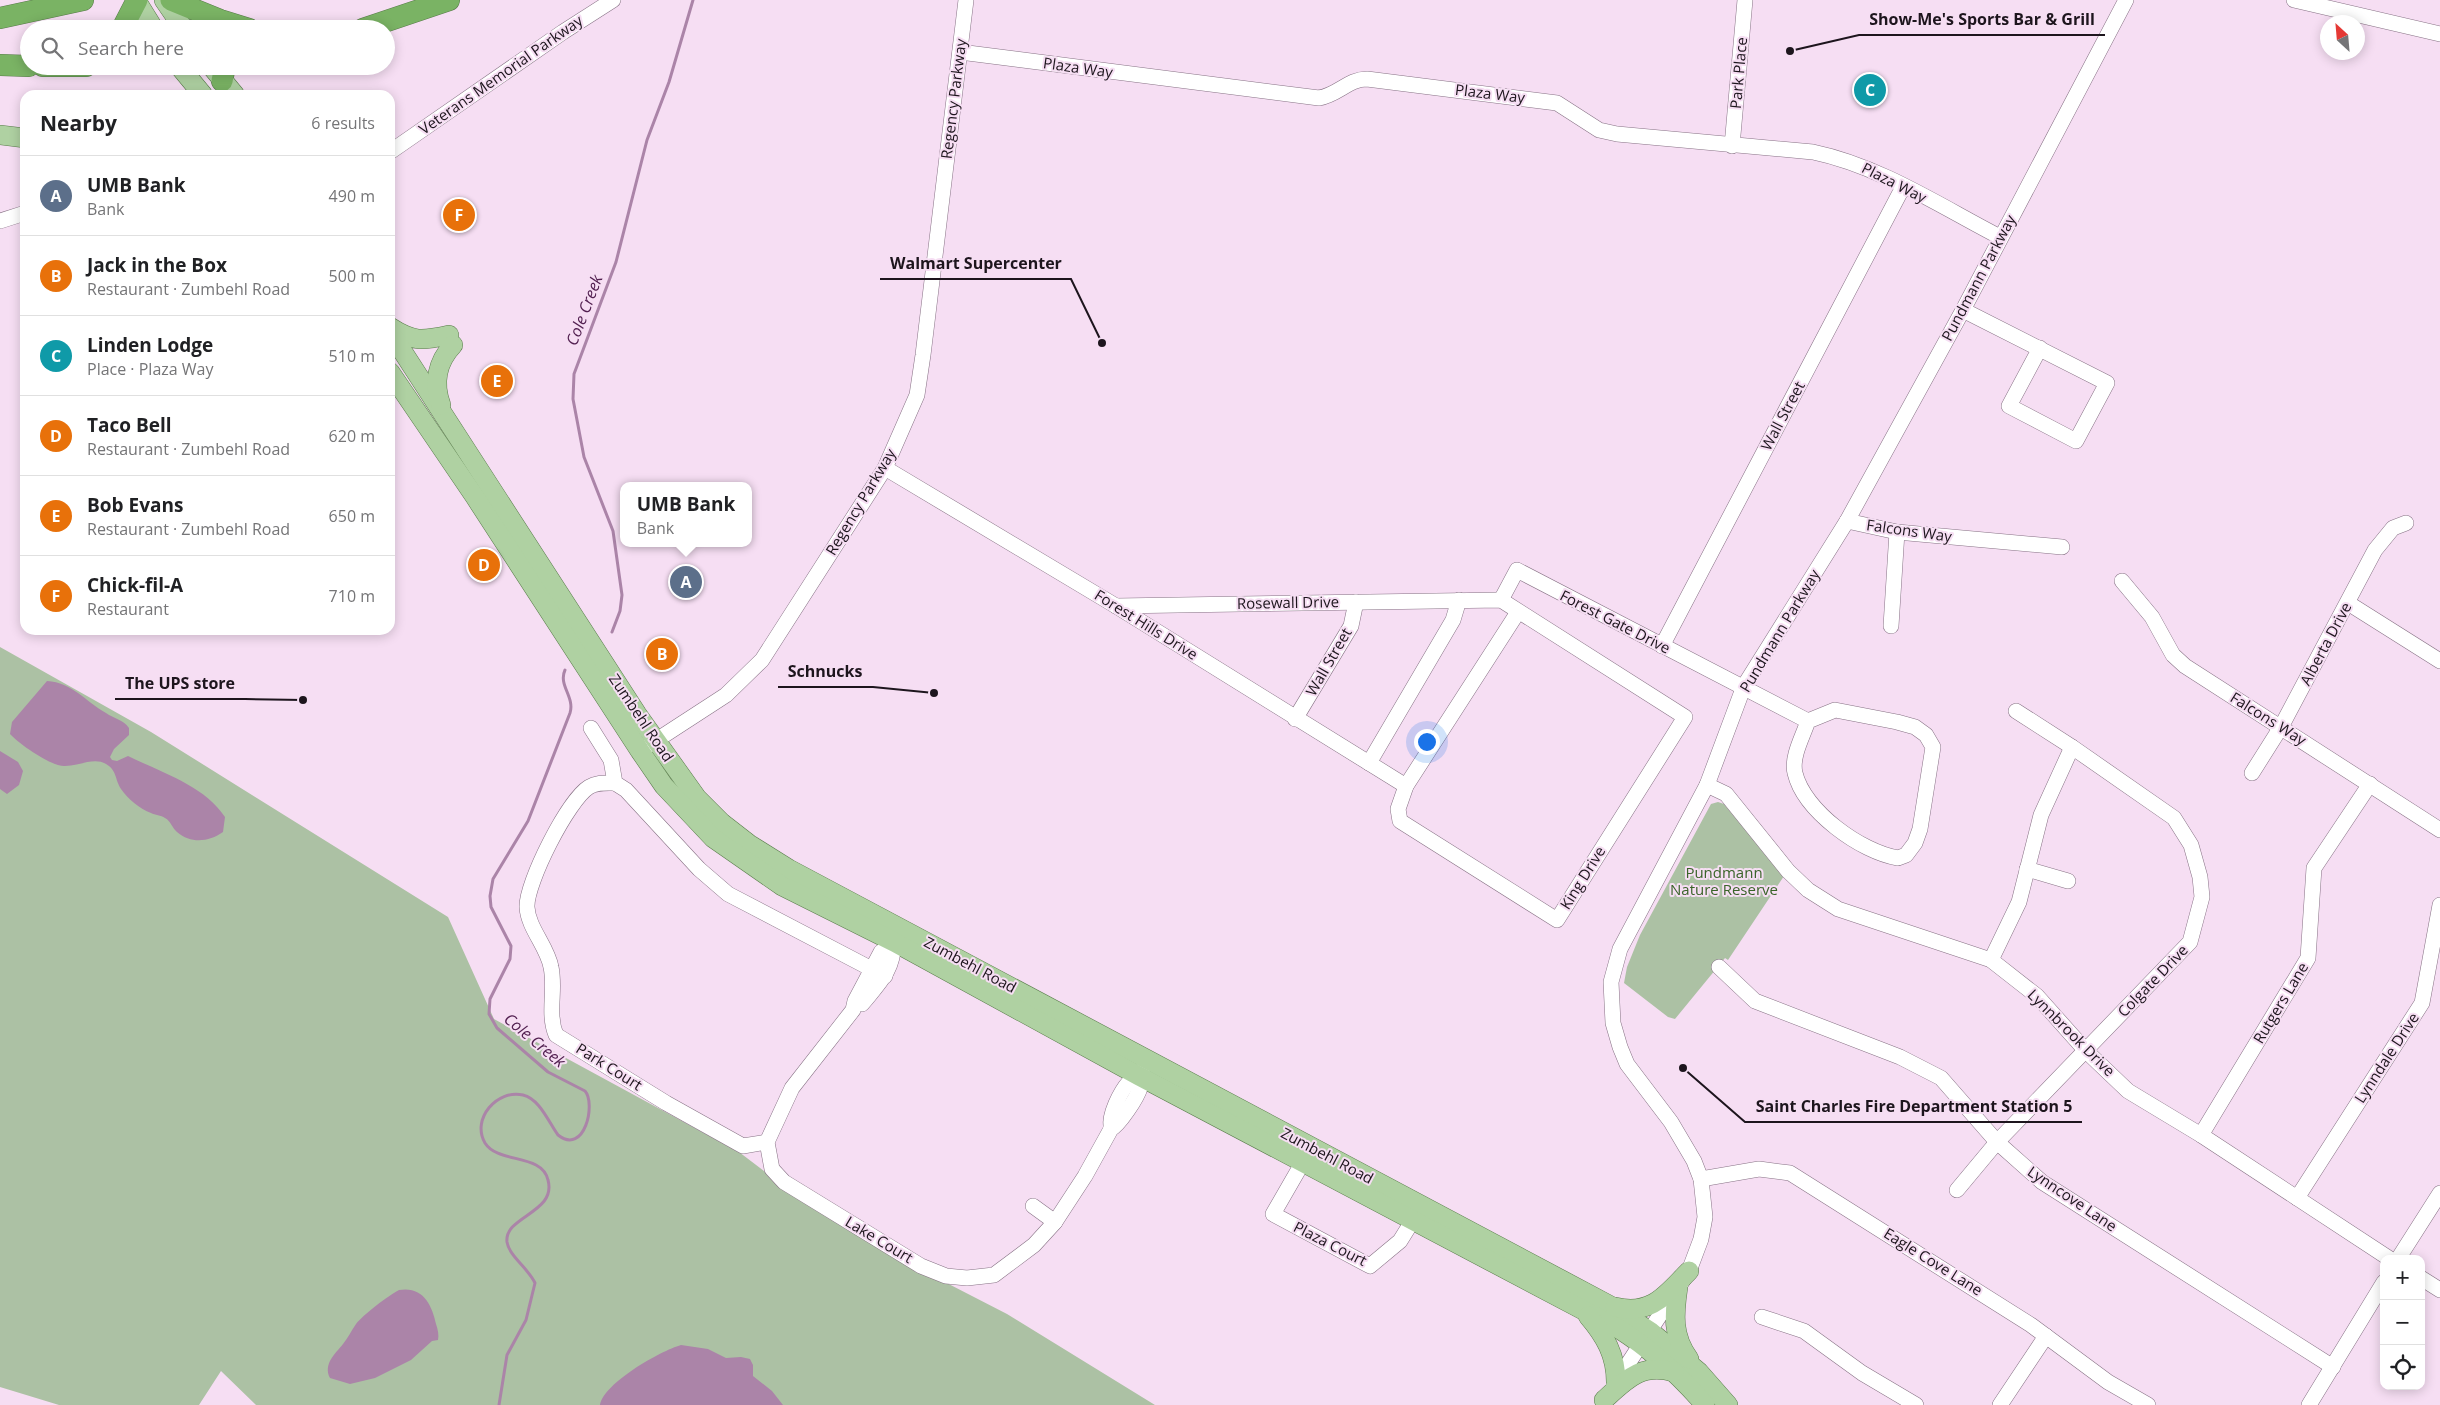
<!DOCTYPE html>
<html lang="en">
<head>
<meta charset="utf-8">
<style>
  body { margin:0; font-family:"Open Sans",sans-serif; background:#f6f6f6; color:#202124 }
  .controls { position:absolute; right:15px; bottom:15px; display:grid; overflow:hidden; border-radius:10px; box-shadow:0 2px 12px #0003 }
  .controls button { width:45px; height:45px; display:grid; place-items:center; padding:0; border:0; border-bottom:1px solid #e0e0e0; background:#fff; color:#202124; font:25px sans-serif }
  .compass { position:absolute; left:2320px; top:15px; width:45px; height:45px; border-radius:50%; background:#fff; box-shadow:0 2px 12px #0003; rotate:334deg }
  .you { position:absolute; left:1426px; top:741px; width:18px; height:18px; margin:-12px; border:4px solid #fff; border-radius:50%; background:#1a73e8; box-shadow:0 0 0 8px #1a73e833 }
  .badge { display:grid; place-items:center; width:32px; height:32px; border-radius:50%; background:#2b6c00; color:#fff; font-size:16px; font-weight:700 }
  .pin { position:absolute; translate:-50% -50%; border:2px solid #fff; box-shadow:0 1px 5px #0006 }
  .popup { position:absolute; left:620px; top:482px; width:132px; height:65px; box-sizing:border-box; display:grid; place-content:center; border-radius:10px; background:#fff; filter:drop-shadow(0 1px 4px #0005); font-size:16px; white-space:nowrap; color:#757577 }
  .popup b { font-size:19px; color:#202124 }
  .popup::after { content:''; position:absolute; left:50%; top:100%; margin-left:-10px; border:10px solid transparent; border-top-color:#fff }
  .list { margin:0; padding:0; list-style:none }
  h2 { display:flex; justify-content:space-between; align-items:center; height:65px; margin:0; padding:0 20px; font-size:21px }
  h2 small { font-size:16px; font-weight:400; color:#757577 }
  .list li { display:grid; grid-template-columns:32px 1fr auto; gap:15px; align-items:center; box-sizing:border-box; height:80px; padding:0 20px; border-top:1px solid #e0e0e0 }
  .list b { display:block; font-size:19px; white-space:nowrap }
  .list p { margin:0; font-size:16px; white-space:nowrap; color:#757577 }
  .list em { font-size:16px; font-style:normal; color:#757577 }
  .icon { flex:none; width:28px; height:28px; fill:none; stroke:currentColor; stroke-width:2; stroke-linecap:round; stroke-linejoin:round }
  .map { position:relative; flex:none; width:2440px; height:1405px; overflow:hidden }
  .search { position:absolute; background:#fff; box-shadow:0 2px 12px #0003; left:20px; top:20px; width:375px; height:55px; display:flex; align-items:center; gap:12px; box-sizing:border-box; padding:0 18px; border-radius:28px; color:#757577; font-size:19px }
  .panel { position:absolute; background:#fff; box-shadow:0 2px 12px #0003; left:20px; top:90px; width:375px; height:545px; border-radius:15px }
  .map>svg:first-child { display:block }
  .green { fill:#acc1a4 }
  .water { fill:#ab84a8 }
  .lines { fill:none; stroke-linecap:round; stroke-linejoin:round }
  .stream { stroke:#ab84a8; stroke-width:3 }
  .minor-casing { stroke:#877285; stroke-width:16 }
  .major-casing { stroke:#597c4b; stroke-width:20 }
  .highway-casing { stroke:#597c4b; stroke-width:22 }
  .minor { stroke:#fff; stroke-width:15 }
  .major { stroke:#afd1a2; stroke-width:19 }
  .highway { stroke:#7ab364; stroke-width:21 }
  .labels { text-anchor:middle; stroke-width:4; stroke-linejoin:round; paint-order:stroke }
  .street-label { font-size:15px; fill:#1d151d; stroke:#f6def3 }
  .park-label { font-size:15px; fill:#3a6429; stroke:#f6def3 }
  .water-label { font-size:16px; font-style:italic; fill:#532151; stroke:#f6def3 }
  .leader { fill:none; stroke:#1d151d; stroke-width:2 }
  .callout-dot { fill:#1d151d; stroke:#f6def3; stroke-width:2 }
  .callout-label { font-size:16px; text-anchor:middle; font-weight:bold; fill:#1d151d; stroke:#f6def3; stroke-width:4; stroke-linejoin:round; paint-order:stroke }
</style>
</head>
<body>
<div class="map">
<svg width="2440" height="1405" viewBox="0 0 2440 1405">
  <rect width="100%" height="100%" fill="#f6def3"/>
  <!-- green -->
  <g class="green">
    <polygon points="0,647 151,732 448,917 494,1019 739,1152 806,1203 937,1278 1007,1314 1155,1405 256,1405 221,1371 199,1405 59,1405 0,1387"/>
    <polygon points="1718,802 1724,804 1784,876 1728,960 1725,958 1675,1019 1668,1017 1624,983 1627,967 1640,935 1711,804"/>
  </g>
  <!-- water -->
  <g class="water">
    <path d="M 47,681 C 72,682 86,702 106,713 C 114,719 123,719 129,728 L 129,735 L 114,749 L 110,757 L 112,760 L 117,761 L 128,756 C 160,772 204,785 225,817 L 223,832 C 209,842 191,844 177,832 C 172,828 171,821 165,818 C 161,815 155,815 151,813 C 140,809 128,799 121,789 C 115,780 117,770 106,764 C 94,757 79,766 65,766 C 52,767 19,744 10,734 L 12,722 Z"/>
    <polygon points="0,751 18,762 23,771 19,785 7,794 0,789"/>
    <path d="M 399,1290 C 423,1286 432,1305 436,1324 C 438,1330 439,1335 438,1340 L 432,1341 L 411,1360 L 375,1378 L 350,1384 L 330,1378 C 323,1364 335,1354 343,1344 C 348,1338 351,1331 356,1324 C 364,1314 388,1296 399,1290 Z"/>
    <path d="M 681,1345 L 708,1349 L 726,1358 L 741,1357 L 750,1359 L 753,1365 L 753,1376 L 772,1391 L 783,1405 L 600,1405 C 604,1383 660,1351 681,1345 Z"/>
  </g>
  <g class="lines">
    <!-- stream -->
    <g class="stream">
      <polyline points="612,632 620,611 622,595 613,531 584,457 573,399 574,374 616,262 647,140 669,82 693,0"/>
      <path d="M 499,1405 L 507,1355 L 526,1320 L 535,1283 C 528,1268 509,1256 507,1242 C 504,1216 557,1213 548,1180 C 542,1153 498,1164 485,1143 C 471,1119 497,1089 523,1095 C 540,1099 549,1123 558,1135 C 585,1156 596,1103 585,1091 L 548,1072 L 497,1028 L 489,1014 L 490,999 L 510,959 L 511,946 L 491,907 L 490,896 L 493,879 L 528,821 L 570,713 C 575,697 558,685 565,670"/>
    </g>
    <!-- minor casing -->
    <g class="minor-casing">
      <g id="minor">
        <polyline points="2294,0 2440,34"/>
        <path d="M 960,52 L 1319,98 C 1338,95 1348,79 1367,79 L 1557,103 L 1599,130 L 1617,134 L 1813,152 C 1880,166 1940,206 2000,237"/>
        <polyline points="1732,146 1745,0"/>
        <polyline points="390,152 563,32 613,0"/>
        <polyline points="0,221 25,213"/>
        <polyline points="1963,310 2107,383 2076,441 2009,406 2040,348"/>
        <polyline points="885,468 1116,606 1406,786"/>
        <polyline points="1847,521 1897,532 2062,547"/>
        <polyline points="2122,581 2152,617 2173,655 2185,666 2440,830"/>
        <path d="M 1501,600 L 1517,570 L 1808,721 C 1803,736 1791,757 1795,773 C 1804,811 1861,852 1898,858 L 1906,855 L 1915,843 L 1920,829 L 1933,747 L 1926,735 L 1915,727 L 1897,722 L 1835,710 L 1808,721"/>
        <polyline points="2348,603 2440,661"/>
        <polyline points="1116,606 1501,600 1685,717 1557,920 1400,821 1398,809 1406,786 1518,612"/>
        <polyline points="1891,626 1897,532"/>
        <polyline points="1662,646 1903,187"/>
        <polyline points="1295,719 1351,626 1356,602"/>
        <polyline points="591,728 611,760 615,783 626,790 699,869 728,894 885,976"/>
        <polyline points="646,747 726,695 762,660 885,468 917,395 923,355 966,0"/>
        <polyline points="1369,763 1453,620 1459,600"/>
        <polyline points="2252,773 2281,727 2375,550 2393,528 2406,523"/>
        <path d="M 615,783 C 605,783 597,782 589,787 C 568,800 526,883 527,907 C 528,928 547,946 551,967 C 556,990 547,1013 556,1035 L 666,1103 L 743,1146 L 767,1142"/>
        <polyline points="1707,785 1726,794 1788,871 1808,890 1838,909 1991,960 2037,996 2086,1051 2128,1091 2201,1135 2390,1259"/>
        <polyline points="2027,869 2068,881"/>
        <path d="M 899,934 L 894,942 L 881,952 L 855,1001 L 853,1010 L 792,1088 L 767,1142 L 772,1169 L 784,1182 L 921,1266 L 946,1276 L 967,1278 L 994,1275 L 1034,1245 L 1055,1222 L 1085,1176 L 1111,1129 C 1119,1125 1137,1098 1140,1088 C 1141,1085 1139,1079 1139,1076"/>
        <polyline points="1991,960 2019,902 2041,815 2072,747"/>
        <polyline points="1719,967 1755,1001 1900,1057 1941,1078 1997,1142 2042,1182 2333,1367"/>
        <path d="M 862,1004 C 880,982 893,971 894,942"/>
        <path d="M 1111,1127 C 1109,1115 1120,1092 1129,1082 C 1134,1077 1139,1076 1143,1069"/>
        <polyline points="2201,1135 2308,958 2314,868 2370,784"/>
        <polyline points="1303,1162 1273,1214 1370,1266 1400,1241 1418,1212"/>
        <polyline points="1701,1179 1759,1169 1790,1173 2031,1325 2108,1382 2148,1405"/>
        <polyline points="1957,1190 1997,1142 2190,942 2202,897 2200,877 2191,845 2174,818 2072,747 2016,711"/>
        <polyline points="2297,1198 2422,1003 2440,905"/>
        <polyline points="1033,1206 1055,1222"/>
        <polyline points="2398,1259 2440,1193"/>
        <polyline points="2421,1278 2440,1290"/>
        <polyline points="1762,1317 1804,1331 1862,1373 1916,1405"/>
        <polyline points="1614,1385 1689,1271 1701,1239 1705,1217 1701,1179 1694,1161 1671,1122 1627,1064 1620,1047 1613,1023 1611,982 1620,949 1707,785 1744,686 1847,521 1963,310 2126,0"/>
        <polyline points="2000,1405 2046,1336"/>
        <polyline points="2309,1405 2384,1282"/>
      </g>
    </g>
    <!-- major casing -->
    <g class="major-casing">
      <g id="major">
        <polyline points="136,0 154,29"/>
        <polyline points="164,0 184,29"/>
        <polyline points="179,66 203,95"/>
        <polyline points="211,66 235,95"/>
        <polyline points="0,135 25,138"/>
        <path d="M 390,327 C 413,342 422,341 449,335"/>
        <polyline points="390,332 637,714 697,798 722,823 749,844 789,869 1611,1306 1651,1332 1699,1372 1728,1405"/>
        <path d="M 390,372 L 475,497 L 640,751 L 664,786 L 713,838 L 782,886 L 894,942 L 1139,1076 L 1619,1329 C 1652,1350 1680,1376 1705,1405"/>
        <path d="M 441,405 C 433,383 437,362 453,345"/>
        <path d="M 1678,1287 C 1674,1314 1672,1336 1689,1359"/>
        <path d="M 1615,1307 C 1652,1316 1666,1294 1689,1271"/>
        <path d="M 1588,1316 C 1605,1336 1616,1355 1616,1382"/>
        <path d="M 1604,1400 C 1627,1379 1641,1363 1674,1372"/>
      </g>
    </g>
    <!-- highway casing -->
    <g class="highway-casing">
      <g id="highway">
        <polyline points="171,0 220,20 249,29"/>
        <polyline points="0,18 83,0"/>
        <polyline points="122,29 137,0"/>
        <polyline points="363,29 449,0"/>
        <polyline points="0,65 29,66"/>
        <polyline points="43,66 86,66"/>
        <polyline points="222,81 225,66"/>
      </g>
    </g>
    <!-- minor -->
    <use href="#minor" class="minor"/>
    <!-- major -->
    <use href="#major" class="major"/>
    <!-- highway -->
    <use href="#highway" class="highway"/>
  </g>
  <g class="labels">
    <!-- street labels -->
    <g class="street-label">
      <text transform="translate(1078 68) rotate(8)" y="5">Plaza Way</text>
      <text transform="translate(1739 73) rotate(-85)" y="5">Park Place</text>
      <text transform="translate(501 75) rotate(-35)" y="5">Veterans Memorial Parkway</text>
      <text transform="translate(1490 94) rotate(7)" y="5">Plaza Way</text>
      <text transform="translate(954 99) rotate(-83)" y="5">Regency Parkway</text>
      <text transform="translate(1894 183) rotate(27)" y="5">Plaza Way</text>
      <text transform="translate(1979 278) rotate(-62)" y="5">Pundmann Parkway</text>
      <text transform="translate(1783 416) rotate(-62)" y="5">Wall Street</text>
      <text transform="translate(861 502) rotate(-59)" y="5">Regency Parkway</text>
      <text transform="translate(1909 531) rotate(8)" y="5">Falcons Way</text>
      <text transform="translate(1288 603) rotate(-1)" y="5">Rosewall Drive</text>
      <text transform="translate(1615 622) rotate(27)" y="5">Forest Gate Drive</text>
      <text transform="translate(1146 625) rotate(32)" y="5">Forest Hills Drive</text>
      <text transform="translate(1780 631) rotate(-59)" y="5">Pundmann Parkway</text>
      <text transform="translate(2326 644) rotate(-62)" y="5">Alberta Drive</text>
      <text transform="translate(1329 662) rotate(-60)" y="5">Wall Street</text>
      <text transform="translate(641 718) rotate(56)" y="5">Zumbehl Road</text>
      <text transform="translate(2268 719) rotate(32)" y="5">Falcons Way</text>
      <text transform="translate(1583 878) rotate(-58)" y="5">King Drive</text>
      <text transform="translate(970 965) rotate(28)" y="5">Zumbehl Road</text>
      <text transform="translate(2153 981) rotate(-46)" y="5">Colgate Drive</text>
      <text transform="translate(2281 1003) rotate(-59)" y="5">Rutgers Lane</text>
      <text transform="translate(2071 1033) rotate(45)" y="5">Lynnbrook Drive</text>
      <text transform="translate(2387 1058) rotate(-57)" y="5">Lynndale Drive</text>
      <text transform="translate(609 1067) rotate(32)" y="5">Park Court</text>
      <text transform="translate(1327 1156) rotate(28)" y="5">Zumbehl Road</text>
      <text transform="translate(2072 1199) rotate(34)" y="5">Lynncove Lane</text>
      <text transform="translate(879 1240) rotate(31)" y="5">Lake Court</text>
      <text transform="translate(1330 1244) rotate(27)" y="5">Plaza Court</text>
      <text transform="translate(1933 1262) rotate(32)" y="5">Eagle Cove Lane</text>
    </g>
    <!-- park labels -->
    <g class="park-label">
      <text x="1724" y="878">Pundmann<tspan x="1724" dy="17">Nature Reserve</tspan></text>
    </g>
    <!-- water labels -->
    <g class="water-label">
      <text transform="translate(584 310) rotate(-69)" y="6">Cole Creek</text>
      <text transform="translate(535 1040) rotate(40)" y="6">Cole Creek</text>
    </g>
  </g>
  <!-- callouts -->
  <path class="leader" d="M1790 51L1859 35H2105M1102 343L1071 279H880M934 693L873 687H778M303 700L245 699H115M1683 1068L1745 1122H2082"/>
  <g class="callout-dot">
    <circle cx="1790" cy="51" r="5"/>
    <circle cx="1102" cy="343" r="5"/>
    <circle cx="934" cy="693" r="5"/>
    <circle cx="303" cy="700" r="5"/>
    <circle cx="1683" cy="1068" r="5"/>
  </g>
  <g class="callout-label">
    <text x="1982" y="25">Show-Me's Sports Bar &amp; Grill</text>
    <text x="976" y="269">Walmart Supercenter</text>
    <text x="825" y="677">Schnucks</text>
    <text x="180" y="689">The UPS store</text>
    <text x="1914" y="1112">Saint Charles Fire Department Station 5</text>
  </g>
</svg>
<div class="controls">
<button>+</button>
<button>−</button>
<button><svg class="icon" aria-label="locate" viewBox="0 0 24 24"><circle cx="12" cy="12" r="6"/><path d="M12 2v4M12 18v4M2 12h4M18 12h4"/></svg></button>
</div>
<svg class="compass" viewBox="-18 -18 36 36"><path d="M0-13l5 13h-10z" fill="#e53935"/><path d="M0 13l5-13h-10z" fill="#757577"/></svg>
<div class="you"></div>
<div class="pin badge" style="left:686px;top:582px;background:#5c6f8a">A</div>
<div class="popup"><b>UMB Bank</b>Bank</div>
<div class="pin badge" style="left:662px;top:654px;background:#e8710a">B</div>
<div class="pin badge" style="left:1870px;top:90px;background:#0f9aa8">C</div>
<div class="pin badge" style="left:484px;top:565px;background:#e8710a">D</div>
<div class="pin badge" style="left:497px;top:381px;background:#e8710a">E</div>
<div class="pin badge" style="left:459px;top:215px;background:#e8710a">F</div>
<div class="search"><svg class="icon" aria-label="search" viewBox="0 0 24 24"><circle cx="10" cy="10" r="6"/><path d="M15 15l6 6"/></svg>Search here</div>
<section class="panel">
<h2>Nearby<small>6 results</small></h2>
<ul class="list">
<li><span class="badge" style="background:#5c6f8a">A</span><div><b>UMB Bank</b><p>Bank</p></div><em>490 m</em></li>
<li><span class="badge" style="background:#e8710a">B</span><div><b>Jack in the Box</b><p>Restaurant · Zumbehl Road</p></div><em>500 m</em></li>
<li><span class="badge" style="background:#0f9aa8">C</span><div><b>Linden Lodge</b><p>Place · Plaza Way</p></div><em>510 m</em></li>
<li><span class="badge" style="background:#e8710a">D</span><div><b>Taco Bell</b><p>Restaurant · Zumbehl Road</p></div><em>620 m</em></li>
<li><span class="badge" style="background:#e8710a">E</span><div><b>Bob Evans</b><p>Restaurant · Zumbehl Road</p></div><em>650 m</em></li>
<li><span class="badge" style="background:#e8710a">F</span><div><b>Chick-fil-A</b><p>Restaurant</p></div><em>710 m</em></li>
</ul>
</section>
</div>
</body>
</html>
